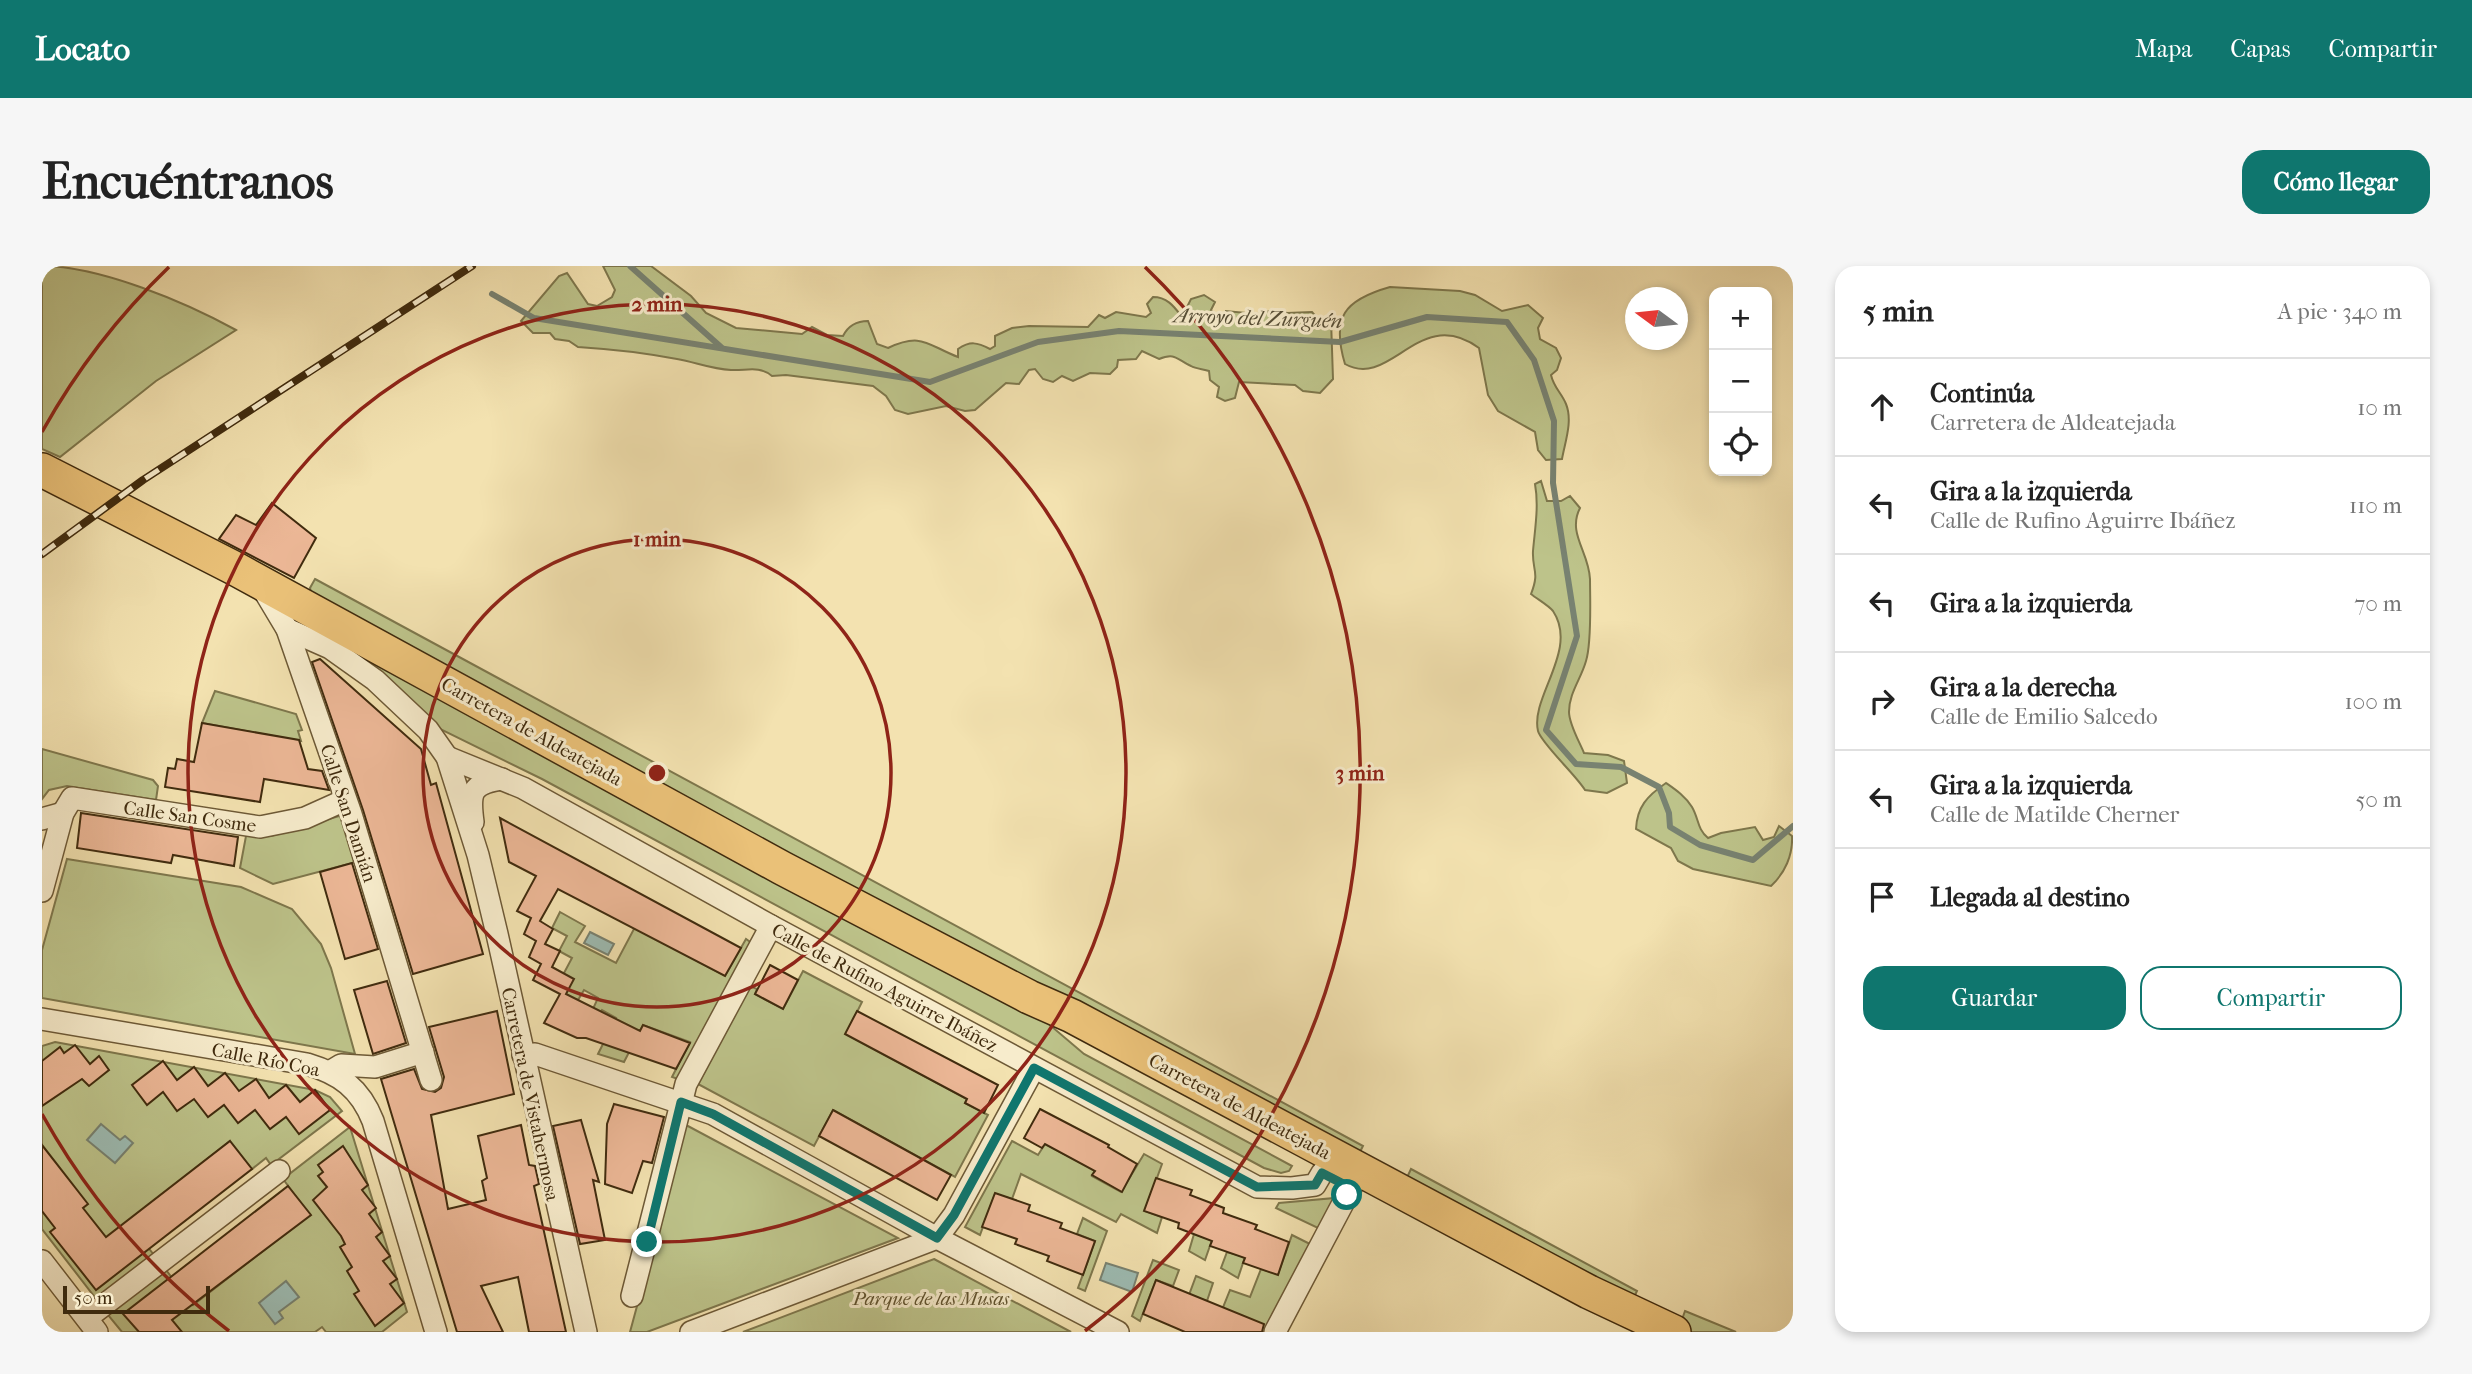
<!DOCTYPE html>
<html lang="es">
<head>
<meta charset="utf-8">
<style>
  body { margin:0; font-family:"IM FELL French Canon",serif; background:#f6f6f6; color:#222 }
  .controls { position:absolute; right:21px; top:21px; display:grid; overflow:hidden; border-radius:14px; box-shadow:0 4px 10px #0003 }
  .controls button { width:63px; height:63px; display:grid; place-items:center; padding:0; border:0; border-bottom:2px solid #e0e0e0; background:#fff; color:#222; font:35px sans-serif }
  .compass { position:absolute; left:1583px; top:21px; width:63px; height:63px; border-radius:50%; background:#fff; box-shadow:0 4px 10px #0003; rotate:285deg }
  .scale { position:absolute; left:21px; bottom:18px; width:147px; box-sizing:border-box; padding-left:7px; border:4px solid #402b0e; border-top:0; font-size:19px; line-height:24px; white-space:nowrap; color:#402b0e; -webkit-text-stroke:5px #f7eccc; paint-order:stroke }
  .stop { position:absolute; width:21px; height:21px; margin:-16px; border:5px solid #0f766e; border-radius:50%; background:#fff }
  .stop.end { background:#0f766e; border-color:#fff; box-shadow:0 2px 7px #0008 }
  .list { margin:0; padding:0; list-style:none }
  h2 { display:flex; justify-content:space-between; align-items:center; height:91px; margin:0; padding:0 28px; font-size:30px }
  h2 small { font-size:23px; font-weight:400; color:#767676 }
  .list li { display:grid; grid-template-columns:46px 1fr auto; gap:21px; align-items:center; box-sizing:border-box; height:98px; padding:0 28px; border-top:2px solid #e0e0e0 }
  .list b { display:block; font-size:26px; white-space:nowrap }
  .list p { margin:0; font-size:23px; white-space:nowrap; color:#767676 }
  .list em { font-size:23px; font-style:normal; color:#767676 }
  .actions { display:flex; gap:14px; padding:21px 28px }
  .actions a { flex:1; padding:16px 0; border:2px solid #0f766e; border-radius:21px; text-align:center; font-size:24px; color:#0f766e }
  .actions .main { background:#0f766e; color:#fff }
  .icon { flex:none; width:38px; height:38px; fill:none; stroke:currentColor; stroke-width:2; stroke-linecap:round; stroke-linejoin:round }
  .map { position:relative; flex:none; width:1751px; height:1066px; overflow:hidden; border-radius:21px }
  header { display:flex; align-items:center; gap:42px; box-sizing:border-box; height:98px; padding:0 35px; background:#0f766e; color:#fff }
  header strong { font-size:33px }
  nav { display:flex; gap:38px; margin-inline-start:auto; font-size:24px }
  .intro { display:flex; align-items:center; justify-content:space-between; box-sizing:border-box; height:168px; padding:0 42px }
  h1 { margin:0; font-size:49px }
  .button { padding:18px 32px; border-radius:21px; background:#0f766e; color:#fff; font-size:24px; font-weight:700 }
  main { display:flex; gap:42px; padding:0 42px }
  aside { flex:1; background:#fff; border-radius:21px; box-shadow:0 4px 10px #0003 }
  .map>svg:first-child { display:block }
  .green { fill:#bdc38a; stroke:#7e774c; stroke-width:2 }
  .water { fill:#9dbcb3; stroke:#788271; stroke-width:2 }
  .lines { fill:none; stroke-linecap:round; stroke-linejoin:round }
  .stream { stroke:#788271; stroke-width:6 }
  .building { fill:#ecb796; stroke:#402b0e; stroke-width:2 }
  .street-casing { stroke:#6d5936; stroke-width:24 }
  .primary-casing { stroke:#402b0e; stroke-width:36 }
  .street { stroke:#f7eccc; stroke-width:21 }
  .primary { stroke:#eac178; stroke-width:33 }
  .rail-casing { stroke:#402b0e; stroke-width:8 }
  .rail { stroke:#f7eccc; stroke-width:5; stroke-dasharray:16; stroke-linecap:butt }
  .route { stroke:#0f766e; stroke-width:9 }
  .ring { fill:none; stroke:#8f2418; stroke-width:3.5 }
  .labels { text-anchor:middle; stroke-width:6; stroke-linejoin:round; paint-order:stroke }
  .street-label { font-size:19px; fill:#402b0e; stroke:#f7eccc }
  .park-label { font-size:19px; font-style:italic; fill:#5f512d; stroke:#f7eccc }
  .water-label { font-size:21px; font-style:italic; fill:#574f37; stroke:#f7eccc }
  .centre { fill:#8f2418; stroke:#f7eccc; stroke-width:3.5 }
  .ring-label { font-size:21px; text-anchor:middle; font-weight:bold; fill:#8f2418; stroke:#f7eccc; stroke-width:6; stroke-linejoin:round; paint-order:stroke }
</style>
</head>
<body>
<header>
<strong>Locato</strong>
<nav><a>Mapa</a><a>Capas</a><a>Compartir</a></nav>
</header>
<div class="intro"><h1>Encuéntranos</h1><a class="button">Cómo llegar</a></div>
<main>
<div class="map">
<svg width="1751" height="1066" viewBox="0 0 1751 1066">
  <rect width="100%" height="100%" fill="#f3e2b0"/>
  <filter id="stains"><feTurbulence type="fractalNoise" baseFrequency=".00286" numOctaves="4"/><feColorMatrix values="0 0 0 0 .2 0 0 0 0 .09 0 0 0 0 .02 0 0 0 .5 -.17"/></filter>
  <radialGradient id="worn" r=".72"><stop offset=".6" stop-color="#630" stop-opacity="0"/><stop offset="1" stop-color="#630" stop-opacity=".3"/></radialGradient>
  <!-- green -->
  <g class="green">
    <path d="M 0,0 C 58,0 143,36 194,64 L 114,115 L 18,191 L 0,183 Z"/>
    <path d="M 561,0 L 609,0 L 649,30 L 664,47 L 694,62 L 760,68 L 770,61 L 785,69 L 801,70 C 806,60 815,55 826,55 L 835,78 L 846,82 C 880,66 885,79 916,91 L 916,83 C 928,75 935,76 948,83 L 953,80 L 953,70 L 970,62 L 987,60 L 1046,61 L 1057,49 L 1063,52 L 1074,46 L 1104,51 L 1109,47 L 1105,38 L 1111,31 C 1126,31 1133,42 1140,51 L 1149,33 L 1162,29 L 1173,36 L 1169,44 L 1174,53 L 1184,53 L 1184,45 L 1215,48 L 1236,43 L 1245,47 L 1270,46 L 1277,54 L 1289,53 L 1291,113 L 1278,127 L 1261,125 L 1253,119 L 1197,116 L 1193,132 L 1183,135 L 1175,131 L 1177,121 L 1168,114 L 1167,105 C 1162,103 1154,103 1149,100 C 1135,94 1134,86 1117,93 L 1100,85 L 1094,93 L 1076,94 L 1075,101 L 1068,108 L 1048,107 L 1031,115 L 1020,110 L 1011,116 L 1001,113 L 993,103 L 987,104 L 977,118 L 964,117 L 933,144 L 923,145 L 904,140 L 866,148 L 853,144 L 844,130 L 831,120 L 744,109 L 730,110 C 717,99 704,105 689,104 C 669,103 653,96 635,93 C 603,87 569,83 536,81 L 527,75 L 513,73 L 508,67 L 491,67 L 479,55 L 517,10 L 525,7 L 546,38 L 555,40 L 570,31 L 573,24 Z"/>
    <path d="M 1348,21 L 1418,25 L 1433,29 L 1460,45 L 1486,39 L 1501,52 L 1496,62 L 1498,73 L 1514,82 L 1519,92 L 1515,104 L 1509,109 C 1512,122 1519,126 1524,138 C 1531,155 1523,176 1520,193 L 1504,194 L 1496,184 L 1493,166 L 1456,145 L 1446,129 L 1437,82 C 1377,38 1349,124 1303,98 C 1289,51 1302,34 1348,21 Z"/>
    <path d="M 1499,215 L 1505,235 L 1519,235 L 1528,230 L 1538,242 C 1525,267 1547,286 1548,313 C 1548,334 1550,376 1544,395 C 1539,413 1527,427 1527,446 C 1527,458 1537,475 1542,487 L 1566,489 L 1582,495 L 1585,517 L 1565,527 L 1543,524 C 1534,509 1499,477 1496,465 C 1488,431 1537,384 1511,345 C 1506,339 1495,333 1489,328 C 1498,305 1490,305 1491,285 C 1493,262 1497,240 1493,218 Z"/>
    <polygon points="273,313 1321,880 1314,894 270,330 268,322"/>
    <polygon points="299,375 1002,754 1042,788 1250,900 1247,905 1239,907 1222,902 500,513 396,462"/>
    <polygon points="173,425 254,448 260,464 256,465 259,475 160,457"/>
    <polygon points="0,483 111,514 116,520 114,534 25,520 7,524 0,533"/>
    <path d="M 1624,517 C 1634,524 1643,530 1650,541 C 1657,553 1655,563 1666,572 L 1679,567 L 1713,561 L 1721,574 L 1732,571 L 1737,560 L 1750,570 C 1751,589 1743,607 1729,620 L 1651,603 L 1636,595 L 1629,582 L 1594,563 C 1595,541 1605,530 1624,517 Z"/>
    <polygon points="304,548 318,595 231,618 198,602 204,570 229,570"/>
    <polygon points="25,593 199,621 250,643 279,678 289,702 313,788 0,732 0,684"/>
    <polygon points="518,646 543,660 533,676 574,697 593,661 683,710 704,673 711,678 636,813 630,811 648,776 601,759 582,796 556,788 574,752 560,744 557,749 550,745 556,732 542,724 536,734 523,730 522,707 530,692 517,685 525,670 510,662"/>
    <polygon points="761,705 820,736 804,768 925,833 923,837 946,849 913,911 791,844 772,880 656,818 708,720 715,723 713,728 741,743"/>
    <polygon points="13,776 273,824 288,831 300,845 229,899 224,892 210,903 188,875 86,956 112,989 55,1034 0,963 0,780"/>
    <polygon points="644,859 856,972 605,1066 588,1066"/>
    <polygon points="308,861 365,1046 340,1066 284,1066 280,1061 273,1066 80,1066 66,1049 124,1004 151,1039 268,949 241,913"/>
    <polygon points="970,875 996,889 1003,878 1053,904 1050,910 1079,926 1102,888 1120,898 1103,945 1120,951 1115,967 1079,948 1074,956 979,908 970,933 953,928 938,969 923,961"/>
    <polygon points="1369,903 1595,1025 1588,1040 1361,920"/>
    <polygon points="1293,932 1278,963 1234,942 1237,937"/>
    <polygon points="1041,952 1065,965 1043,1025 1036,1022 1053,975 1035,968"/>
    <polygon points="1152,968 1170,974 1163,994 1147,985"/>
    <polygon points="1250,969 1270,979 1224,1066 1212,1066 1180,1044 1188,1024 1208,1031 1219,1003 1236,1008"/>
    <polygon points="1185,986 1203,991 1196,1012 1179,1002"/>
    <polygon points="892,993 1029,1066 701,1066 879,998"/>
    <polygon points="1111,994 1137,1004 1131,1020 1114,1014 1098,1055 1090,1050"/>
    <polygon points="1154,1010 1171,1017 1165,1035 1147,1029"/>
    <polygon points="1643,1045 1694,1066 1646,1066 1637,1062"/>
  </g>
  <!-- water -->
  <g class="water">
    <polygon points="548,666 572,678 566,689 542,677"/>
    <polygon points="59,858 78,874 83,870 91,877 73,897 45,874"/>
    <polygon points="1064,997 1096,1007 1090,1026 1058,1014"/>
    <polygon points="244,1015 257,1031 237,1046 241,1052 233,1058 217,1037"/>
  </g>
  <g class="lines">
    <!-- stream -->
    <g class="stream">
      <polyline points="588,0 679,81"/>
      <polyline points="450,28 492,52 888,116 996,76 1077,65 1298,76 1385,51 1465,56 1492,94 1512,155 1511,217 1535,370 1504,464 1534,498 1579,501 1617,521 1627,547 1628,561 1658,579 1711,594 1751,560"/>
    </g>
  </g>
  <!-- building -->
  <g class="building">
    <polygon points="230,237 274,272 252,312 177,273 194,249 214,259"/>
    <polygon points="278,393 379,483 389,519 394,517 441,688 371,708 321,544 270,396"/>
    <polygon points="160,457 257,474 266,503 280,505 287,524 222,513 218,536 123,521 126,502 133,503 135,493 152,496"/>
    <polygon points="39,547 196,571 192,600 131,589 129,597 35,582"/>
    <polygon points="458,552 699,682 683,710 516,623 498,655 511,663 503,678 518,685 510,701 532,713 524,728 598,765 601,759 648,777 634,803 544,772 535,772 502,757 518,728 491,714 499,698 487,691 494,675 482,668 489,652 475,645 494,610 467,596"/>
    <polygon points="310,597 336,683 303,693 278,606"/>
    <polygon points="728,699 756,714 741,743 713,728"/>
    <polygon points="345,715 364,777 331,788 312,724"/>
    <polygon points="455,745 472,828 389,849 406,943 444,934 440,915 445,912 436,870 479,859 487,899 493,900 497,918 492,920 524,1066 487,1066 476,1011 439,1020 461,1066 415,1066 339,813 372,803 380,823 393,826 399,822 402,811 387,761"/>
    <polygon points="815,745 956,819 942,847 923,837 925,833 803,768"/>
    <polygon points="33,779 48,798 57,790 67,804 47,820 40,813 0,840 0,795 18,781 22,787"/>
    <polygon points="121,795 135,814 152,801 166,820 183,807 197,825 214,813 227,832 244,819 258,836 273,824 288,844 257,868 244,851 228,863 213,844 196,857 182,839 166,851 152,833 135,845 121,826 105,839 90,819"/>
    <polygon points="572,838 622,851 610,897 601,895 590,927 563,918 565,858"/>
    <polygon points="998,843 1067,879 1066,881 1095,898 1080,926 1050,909 1053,905 1003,878 1000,882 982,872"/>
    <polygon points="791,844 909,909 895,934 777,870"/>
    <polygon points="539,854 557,916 551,914 563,974 538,978 511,860"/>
    <polygon points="188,875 210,903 54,1024 8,966 13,962 0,945 0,879 46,938 41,942 64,971"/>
    <polygon points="301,880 326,919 320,924 334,942 327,948 340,966 334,971 348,990 341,995 355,1013 348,1018 362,1037 333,1060 312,1028 317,1025 305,1005 310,1001 298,981 303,978 299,970 271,934 285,921 276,910 281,906 276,899"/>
    <polygon points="1114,912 1150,924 1148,929 1182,942 1181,947 1215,959 1213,963 1247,976 1236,1009 1201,997 1203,992 1168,980 1170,975 1136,962 1137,957 1102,945"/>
    <polygon points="246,920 269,949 130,1054 140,1066 97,1066 81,1048"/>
    <polygon points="953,927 988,939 986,945 1020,957 1018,962 1053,975 1041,1009 1005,995 1007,990 973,978 975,973 940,961"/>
    <polygon points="1114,1014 1222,1058 1220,1066 1143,1066 1101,1048"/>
  </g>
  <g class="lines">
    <!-- street casing -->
    <g class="street-casing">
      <g id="street">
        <polyline points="221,323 245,363 309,548 389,814"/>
        <polyline points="245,363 288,382 333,414 386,464 405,491 436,589 455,668 544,1066"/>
        <polyline points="405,491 481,522 729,660 1215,921 1250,922 1273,919 1280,907"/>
        <polyline points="0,553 21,547"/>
        <path d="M 431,556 C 427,526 429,518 460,513"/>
        <polyline points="0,625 21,547 30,532 218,561 263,552 303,534"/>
        <path d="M 0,753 L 265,798 C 298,808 318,822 331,855 L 394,1066"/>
        <polyline points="481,789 493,788 671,848 895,972 1076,1066"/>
        <polyline points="289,805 299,799 333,801 381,786"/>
        <polyline points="0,995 55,1066"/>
        <polyline points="590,1030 644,818 729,660"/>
        <polyline points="45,1052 237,905"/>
        <polyline points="649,1066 895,972 912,949 992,802"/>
        <polyline points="1233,1066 1309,922"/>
      </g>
    </g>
    <!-- primary casing -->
    <g class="primary-casing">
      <polyline id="primary" points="0,204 192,302 740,602 987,731 1030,750 1547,1026 1632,1066"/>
    </g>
    <!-- street -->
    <use href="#street" class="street"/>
    <!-- primary -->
    <use href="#primary" class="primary"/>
    <!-- rail casing -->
    <g class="rail-casing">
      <polyline id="rail" points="0,288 101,214 430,0"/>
    </g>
    <!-- rail -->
    <use href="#rail" class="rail"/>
  </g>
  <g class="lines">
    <!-- route -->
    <polyline class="route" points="605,976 639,836 671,848 895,972 912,949 992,802 1215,921 1273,919 1280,907 1309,922 1305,929"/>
  </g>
  <!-- distance rings -->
  <g class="ring">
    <circle cx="615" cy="507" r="234"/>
    <circle cx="615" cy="507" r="469"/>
    <path d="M187 1065A703 703 0 0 1 0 848M0 166A703 703 0 0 1 127 1M1103 1A703 703 0 0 1 1043 1065"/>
  </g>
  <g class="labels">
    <!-- street labels -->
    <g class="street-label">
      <text transform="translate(490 465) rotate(29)" y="7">Carretera de Aldeatejada</text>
      <text transform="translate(307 547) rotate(72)" y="7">Calle San Damián</text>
      <text transform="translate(148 550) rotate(8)" y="7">Calle San Cosme</text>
      <text transform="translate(843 721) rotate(28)" y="7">Calle de Rufino Aguirre Ibáñez</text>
      <text transform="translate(224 793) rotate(11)" y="7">Calle Río Coa</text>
      <text transform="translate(489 828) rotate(78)" y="7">Carretera de Vistahermosa</text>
      <text transform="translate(1198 840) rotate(28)" y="7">Carretera de Aldeatejada</text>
    </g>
    <!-- park labels -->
    <g class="park-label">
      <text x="889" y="1039">Parque de las Musas</text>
    </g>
    <!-- water labels -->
    <g class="water-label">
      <text transform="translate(1216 52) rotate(2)" y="7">Arroyo del Zurguén</text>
    </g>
  </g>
  <circle cx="615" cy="507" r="10" class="centre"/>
  <g class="ring-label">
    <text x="615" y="45">2 min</text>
    <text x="615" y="280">1 min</text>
    <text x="1318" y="514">3 min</text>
  </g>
  <rect width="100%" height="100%" filter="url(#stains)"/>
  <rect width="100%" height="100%" fill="url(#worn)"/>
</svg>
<div class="controls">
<button>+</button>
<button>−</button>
<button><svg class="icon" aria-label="locate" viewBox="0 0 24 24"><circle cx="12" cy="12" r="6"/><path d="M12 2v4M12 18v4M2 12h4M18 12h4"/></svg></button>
</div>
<svg class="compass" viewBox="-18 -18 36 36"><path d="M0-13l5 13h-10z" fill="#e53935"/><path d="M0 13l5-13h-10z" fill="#767676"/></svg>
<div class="scale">50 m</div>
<div class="stop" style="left:1305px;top:929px"></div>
<div class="stop end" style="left:605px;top:976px"></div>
</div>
<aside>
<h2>5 min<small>A pie · 340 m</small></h2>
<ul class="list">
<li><svg class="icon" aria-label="ahead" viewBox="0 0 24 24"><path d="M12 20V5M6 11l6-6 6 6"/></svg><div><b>Continúa</b><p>Carretera de Aldeatejada</p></div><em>10 m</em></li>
<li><svg class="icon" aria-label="left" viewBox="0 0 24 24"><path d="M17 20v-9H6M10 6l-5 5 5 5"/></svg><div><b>Gira a la izquierda</b><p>Calle de Rufino Aguirre Ibáñez</p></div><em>110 m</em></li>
<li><svg class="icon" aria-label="left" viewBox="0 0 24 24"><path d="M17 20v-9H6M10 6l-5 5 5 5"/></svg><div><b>Gira a la izquierda</b></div><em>70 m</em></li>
<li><svg class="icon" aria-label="right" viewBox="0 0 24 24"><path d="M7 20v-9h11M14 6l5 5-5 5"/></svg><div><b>Gira a la derecha</b><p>Calle de Emilio Salcedo</p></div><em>100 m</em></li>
<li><svg class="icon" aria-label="left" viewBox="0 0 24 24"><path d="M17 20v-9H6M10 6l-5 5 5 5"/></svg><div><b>Gira a la izquierda</b><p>Calle de Matilde Cherner</p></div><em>50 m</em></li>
<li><svg class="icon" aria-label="arrive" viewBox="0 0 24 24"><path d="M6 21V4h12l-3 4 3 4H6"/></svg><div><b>Llegada al destino</b></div></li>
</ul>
<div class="actions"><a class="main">Guardar</a><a>Compartir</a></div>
</aside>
</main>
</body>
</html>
